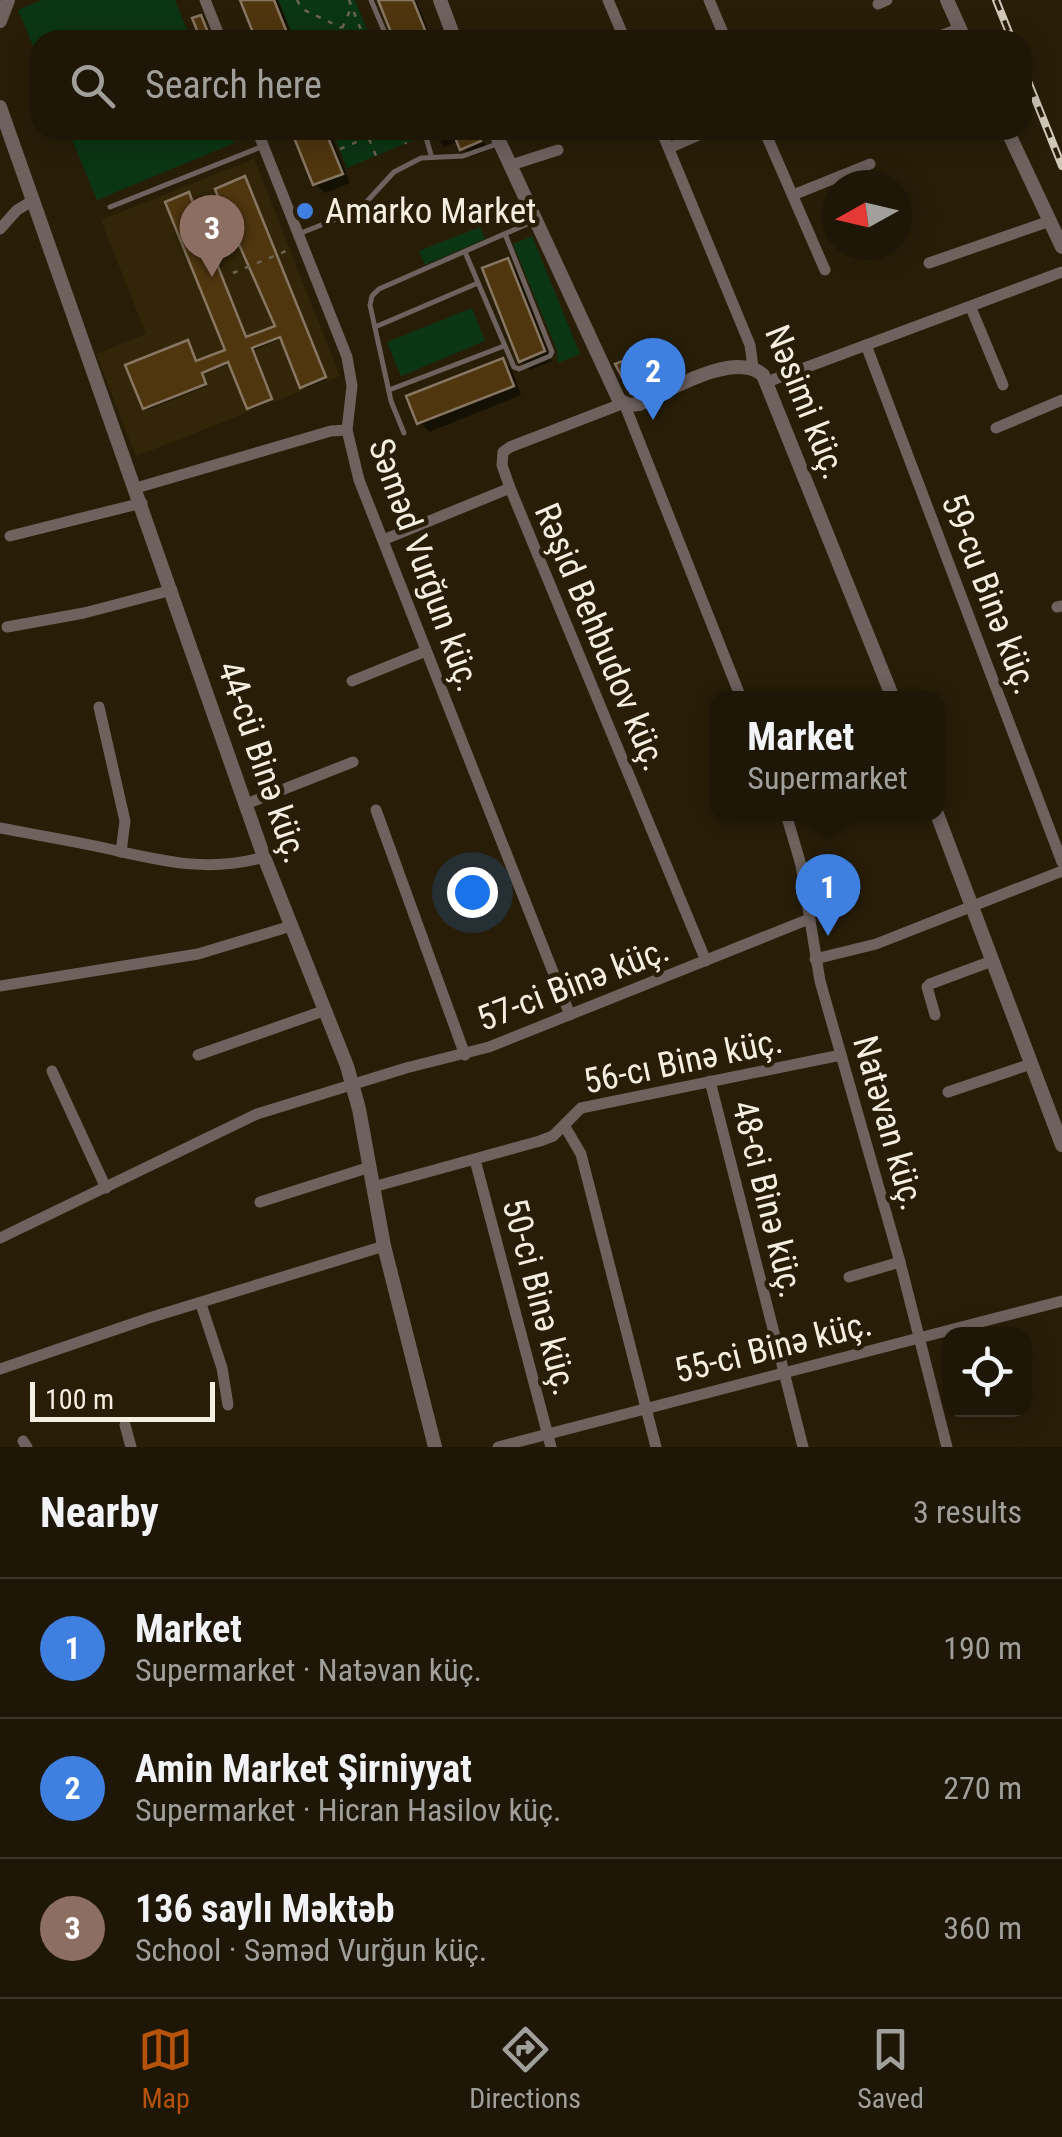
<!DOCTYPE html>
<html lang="en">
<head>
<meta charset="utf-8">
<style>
  body { margin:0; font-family:"Roboto Condensed",sans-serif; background:#2b2314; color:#f1f3f6 }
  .controls { position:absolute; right:30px; bottom:30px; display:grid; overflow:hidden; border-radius:20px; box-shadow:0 5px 25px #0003 }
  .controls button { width:90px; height:90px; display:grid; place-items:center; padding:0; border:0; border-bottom:2px solid #3c3528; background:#1e1606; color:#f1f3f6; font:50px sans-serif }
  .compass { position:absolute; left:822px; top:170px; width:90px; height:90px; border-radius:50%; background:#1e1606; box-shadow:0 5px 25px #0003; rotate:262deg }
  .scale { position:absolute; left:30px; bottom:25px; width:185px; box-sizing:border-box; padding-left:10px; border:5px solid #f5efe2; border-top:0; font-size:28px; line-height:35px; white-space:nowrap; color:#f5efe2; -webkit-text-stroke:8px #281e08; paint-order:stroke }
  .you { position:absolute; left:472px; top:892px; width:35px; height:35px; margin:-25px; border:8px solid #fff; border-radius:50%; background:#1a73e8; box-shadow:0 0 0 15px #1a73e833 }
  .badge { display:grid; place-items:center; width:65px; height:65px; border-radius:50%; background:#b45309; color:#fff; font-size:32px; font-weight:700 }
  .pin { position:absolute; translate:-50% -82px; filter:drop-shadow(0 2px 5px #0008) }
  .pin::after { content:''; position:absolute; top:52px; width:35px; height:30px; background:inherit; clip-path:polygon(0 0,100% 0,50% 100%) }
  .popup { position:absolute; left:710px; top:691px; width:235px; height:130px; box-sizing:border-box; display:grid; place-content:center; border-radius:20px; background:#1e1606; filter:drop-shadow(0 2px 8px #0005); font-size:32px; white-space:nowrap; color:#a19f9b }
  .popup b { font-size:38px; color:#f1f3f6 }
  .popup::after { content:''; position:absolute; left:50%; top:100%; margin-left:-20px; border:20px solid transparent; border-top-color:#1e1606 }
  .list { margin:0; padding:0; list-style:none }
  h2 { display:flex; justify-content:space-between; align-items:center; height:130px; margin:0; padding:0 40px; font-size:42px }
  h2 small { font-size:32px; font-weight:400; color:#a19f9b }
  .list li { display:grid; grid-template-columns:65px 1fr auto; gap:30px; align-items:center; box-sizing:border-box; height:140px; padding:0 40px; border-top:2px solid #3c3528 }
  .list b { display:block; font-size:38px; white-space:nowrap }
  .list p { margin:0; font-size:32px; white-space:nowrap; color:#a19f9b }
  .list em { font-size:32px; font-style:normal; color:#a19f9b }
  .icon { flex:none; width:55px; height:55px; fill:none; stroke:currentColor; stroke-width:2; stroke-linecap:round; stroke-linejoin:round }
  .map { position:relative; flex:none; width:1062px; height:1447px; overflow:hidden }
  .search { position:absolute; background:#1e1606; box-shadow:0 5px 25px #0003; left:30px; right:30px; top:30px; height:110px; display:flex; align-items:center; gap:25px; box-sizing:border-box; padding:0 35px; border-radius:30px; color:#a19f9b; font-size:38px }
  .sheet { height:550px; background:#1e1606 }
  nav { display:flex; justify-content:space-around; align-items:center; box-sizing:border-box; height:140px; border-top:2px solid #3c3528; background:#1e1606; font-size:28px; color:#a19f9b }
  nav a { display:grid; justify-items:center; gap:5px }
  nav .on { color:#b45309 }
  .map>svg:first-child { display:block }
  .built { fill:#332608 }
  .green { fill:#0b3614 }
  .shadow { fill:#0007; fill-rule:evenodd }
  .building { fill:#4f360f; stroke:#877661; stroke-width:2.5; fill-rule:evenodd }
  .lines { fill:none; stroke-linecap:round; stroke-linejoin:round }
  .path { stroke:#6d6451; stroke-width:2.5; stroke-dasharray:5 8; stroke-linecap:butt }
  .service { stroke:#6e625e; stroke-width:5 }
  .minor { stroke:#6e625e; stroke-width:11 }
  .tertiary { stroke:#6e625e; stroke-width:14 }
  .rail-casing { stroke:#d0c9ba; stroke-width:8 }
  .rail { stroke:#281e08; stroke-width:4; stroke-dasharray:11; stroke-linecap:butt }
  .shop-dot { fill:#3f7fe0; stroke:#281e08; stroke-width:4 }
  .labels { text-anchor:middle; stroke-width:9; stroke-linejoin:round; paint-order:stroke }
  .poi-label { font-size:35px; fill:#f5efe2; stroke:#281e08; text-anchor:start }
  .street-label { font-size:35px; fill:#f5efe2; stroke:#281e08 }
</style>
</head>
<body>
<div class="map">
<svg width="1062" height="1447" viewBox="0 0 1062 1447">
  <rect width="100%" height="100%" fill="#281e08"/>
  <!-- built -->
  <polygon class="built" points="254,159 340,376 136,456 96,354 146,334 101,220"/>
  <!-- green -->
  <g class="green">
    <polygon points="42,0 175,0 191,40 40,40 40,62 18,10"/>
    <polygon points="278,0 355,0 371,40 295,40"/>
    <polygon points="68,130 228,130 234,143 97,200"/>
    <polygon points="332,130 418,130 421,137 347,168"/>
    <polygon points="480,227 485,239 425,265 419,251"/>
    <polygon points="532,236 580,354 558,363 557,350 513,244"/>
    <polygon points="472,308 485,341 401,376 387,342"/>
  </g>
  <!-- shadow -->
  <g class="shadow">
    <polygon points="243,0 278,0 294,40 258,40"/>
    <polygon points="380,0 416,0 432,40 396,40"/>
    <polygon points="294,130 329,130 350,183 325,193 315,184"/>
    <polygon points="432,130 476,130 488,150 471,157 459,141 444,147"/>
    <path d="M 246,182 L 327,380 L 304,389 L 283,338 L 252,351 L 273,401 L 251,410 L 231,363 L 202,375 L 207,386 L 147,410 L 145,408 L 197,364 L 228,351 L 202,227 L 228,216 ZM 233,225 L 279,327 L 246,340 L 205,237 Z"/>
    <polygon points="507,261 516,270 552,361 530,370 521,361"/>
    <polygon points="503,361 512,370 521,395 429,432 420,422"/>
  </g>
  <!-- building -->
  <g class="building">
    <polygon points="240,0 274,0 290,40 256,40"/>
    <polygon points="378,0 413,0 429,40 394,40"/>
    <polygon points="201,15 211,40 201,40 192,18"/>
    <polygon points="291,130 325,130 343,174 313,185"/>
    <polygon points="452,130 476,130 481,141 460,150"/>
    <path d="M 245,176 L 326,377 L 300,388 L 280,337 L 252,348 L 272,399 L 247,409 L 228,362 L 202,373 L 206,384 L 143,409 L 125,365 L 188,340 L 196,361 L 225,350 L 165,202 L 189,192 L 201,224 L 225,215 L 215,189 ZM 230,224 L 275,326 L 246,337 L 205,234 Z"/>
    <polygon points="508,258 545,351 519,362 482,268"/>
    <polygon points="638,355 650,386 631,394 615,364"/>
    <polygon points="503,358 514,386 417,424 406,396"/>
  </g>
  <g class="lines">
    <!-- path -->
    <g class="path">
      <polyline points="297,0 302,9 342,28"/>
      <polyline points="349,0 365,40"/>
      <polyline points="341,33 356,40"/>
      <polyline points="337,40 351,8"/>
      <polyline points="401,130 406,144"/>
      <polyline points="369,139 376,156"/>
      <polyline points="340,149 385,130"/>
      <polyline points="233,273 291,249"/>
    </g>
    <!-- service -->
    <g class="service">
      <polyline points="371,0 388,40"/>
      <polyline points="424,130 431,155"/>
      <polyline points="110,207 261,147"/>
      <polyline points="301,233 359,210 394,172 421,158 463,156 497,144"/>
      <polyline points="465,252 514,367 519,369 550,356 552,352 505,234"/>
      <polyline points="375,327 478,283"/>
      <polyline points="389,390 504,346"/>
      <polyline points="404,433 391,401 370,305 372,296 379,289 534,221"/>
    </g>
    <!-- minor -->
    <g class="minor">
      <polyline points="205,0 221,40"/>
      <polyline points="608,0 625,40"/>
      <polyline points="709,0 726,40"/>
      <polyline points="878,4 887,0"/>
      <polyline points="930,40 960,28"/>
      <polyline points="257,130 347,357 352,386 347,430 359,480 570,1015"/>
      <polyline points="661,130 750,345 753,367"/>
      <polyline points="764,130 825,270"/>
      <polyline points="669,148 710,130"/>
      <polyline points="511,165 558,150"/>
      <polyline points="793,195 870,164"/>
      <polyline points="0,229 17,210 34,200"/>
      <polyline points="929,263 1050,221"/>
      <polyline points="971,308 1003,385"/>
      <polyline points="866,345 1062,862"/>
      <polyline points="767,382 1062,272"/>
      <polyline points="996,428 1062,400"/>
      <polyline points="136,488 331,431 347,430"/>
      <polyline points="10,536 142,503"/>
      <polyline points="383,540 510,488"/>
      <polyline points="1057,607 1062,606"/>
      <polyline points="7,627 84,613 172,590"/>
      <polyline points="352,681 426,651"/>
      <polyline points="99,707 125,821 121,852"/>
      <polyline points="246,804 353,762"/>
      <polyline points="376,810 465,1055"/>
      <polyline points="786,814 801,865 820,981 900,1262 947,1447"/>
      <path d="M 0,828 C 36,835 73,841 109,849 C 163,861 209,873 264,857"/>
      <polyline points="815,959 876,944 1062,871"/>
      <polyline points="706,961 510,488 502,465 503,452 510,447 624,403 741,698"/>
      <polyline points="0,986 198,954 291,926"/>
      <polyline points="935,1015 927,987 930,984 992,961"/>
      <polyline points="198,1055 326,1010"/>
      <polyline points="52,1071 106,1188"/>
      <polyline points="710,1081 803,1447"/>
      <polyline points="948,1092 1031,1064"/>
      <polyline points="564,1125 581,1154 656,1447"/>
      <polyline points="475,1160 551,1447"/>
      <polyline points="373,1187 540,1141 553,1136 581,1108 841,1055"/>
      <polyline points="260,1202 370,1167"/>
      <polyline points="0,1238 257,1114 406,1068 489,1047 809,919"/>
      <polyline points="849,1277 900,1262"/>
      <polyline points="201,1304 222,1368 228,1405"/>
      <polyline points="0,1369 149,1318 384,1246"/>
      <polyline points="125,1425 131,1447"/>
      <polyline points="23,1441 27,1447"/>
      <polyline points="498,1447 1062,1301"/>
    </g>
    <!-- tertiary -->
    <g class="tertiary">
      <polyline points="440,0 455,40"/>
      <polyline points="947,0 965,40"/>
      <polyline points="0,21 8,0"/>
      <polyline points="0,107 264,857 347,1066 359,1109 384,1246 435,1447"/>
      <path d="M 494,130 L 619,400 L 629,405 L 639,404 C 670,390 735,350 763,375 L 893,698"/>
      <polyline points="1007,130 1062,247"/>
      <polyline points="937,814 1062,1145"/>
    </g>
    <!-- rail casing -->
    <g class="rail-casing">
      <g id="rail">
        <polyline points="996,0 1012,40"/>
        <polyline points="1022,66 1062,166"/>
      </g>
    </g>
    <!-- rail -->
    <use href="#rail" class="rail"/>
  </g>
  <!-- markers -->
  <circle class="shop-dot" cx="305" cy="211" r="10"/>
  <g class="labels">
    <!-- poi labels -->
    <g class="poi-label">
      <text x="325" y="223">Amarko Market</text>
    </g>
    <!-- street labels -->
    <g class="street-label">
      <text transform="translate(806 402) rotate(68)" y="12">Nəsimi küç.</text>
      <text transform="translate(425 565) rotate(70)" y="12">Səməd Vurğun küç.</text>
      <text transform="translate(990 594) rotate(69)" y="12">59-cu Binə küç.</text>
      <text transform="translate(601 637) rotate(67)" y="12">Rəşid Behbudov küç.</text>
      <text transform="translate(263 762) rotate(71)" y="12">44-cü Binə küç.</text>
      <text transform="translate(573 984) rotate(-21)" y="12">57-ci Binə küç.</text>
      <text transform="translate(683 1061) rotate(-12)" y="12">56-cı Binə küç.</text>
      <text transform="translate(889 1123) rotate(74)" y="12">Natəvan küç.</text>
      <text transform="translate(768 1199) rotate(76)" y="12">48-ci Binə küç.</text>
      <text transform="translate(540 1297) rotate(75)" y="12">50-ci Binə küç.</text>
      <text transform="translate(773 1347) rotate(-14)" y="12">55-ci Binə küç.</text>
    </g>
  </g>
</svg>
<div class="controls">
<button><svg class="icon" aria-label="locate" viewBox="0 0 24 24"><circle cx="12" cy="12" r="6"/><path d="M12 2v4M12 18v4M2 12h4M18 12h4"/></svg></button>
</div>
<svg class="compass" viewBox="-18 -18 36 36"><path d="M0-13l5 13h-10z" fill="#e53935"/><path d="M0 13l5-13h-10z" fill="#a19f9b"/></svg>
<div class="scale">100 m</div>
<div class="you"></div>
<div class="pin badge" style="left:828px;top:936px;background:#3f7fe0">1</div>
<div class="popup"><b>Market</b>Supermarket</div>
<div class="pin badge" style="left:653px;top:420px;background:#3f7fe0">2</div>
<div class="pin badge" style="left:212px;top:277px;background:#8d6e63">3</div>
<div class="search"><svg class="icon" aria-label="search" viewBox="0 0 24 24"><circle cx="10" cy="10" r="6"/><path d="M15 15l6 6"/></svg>Search here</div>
</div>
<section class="sheet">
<h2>Nearby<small>3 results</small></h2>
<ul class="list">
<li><span class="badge" style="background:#3f7fe0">1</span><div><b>Market</b><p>Supermarket · Natəvan küç.</p></div><em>190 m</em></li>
<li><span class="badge" style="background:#3f7fe0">2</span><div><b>Amin Market Şirniyyat</b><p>Supermarket · Hicran Hasilov küç.</p></div><em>270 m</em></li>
<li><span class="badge" style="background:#8d6e63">3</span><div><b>136 saylı Məktəb</b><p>School · Səməd Vurğun küç.</p></div><em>360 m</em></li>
</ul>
</section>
<nav>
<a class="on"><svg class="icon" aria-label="map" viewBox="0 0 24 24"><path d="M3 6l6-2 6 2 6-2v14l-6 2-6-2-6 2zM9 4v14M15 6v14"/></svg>Map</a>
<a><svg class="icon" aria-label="directions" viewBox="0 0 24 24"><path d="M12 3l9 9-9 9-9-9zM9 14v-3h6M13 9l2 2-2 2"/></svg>Directions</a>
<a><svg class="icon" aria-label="saved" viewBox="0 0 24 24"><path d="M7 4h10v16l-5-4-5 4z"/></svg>Saved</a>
</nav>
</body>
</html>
